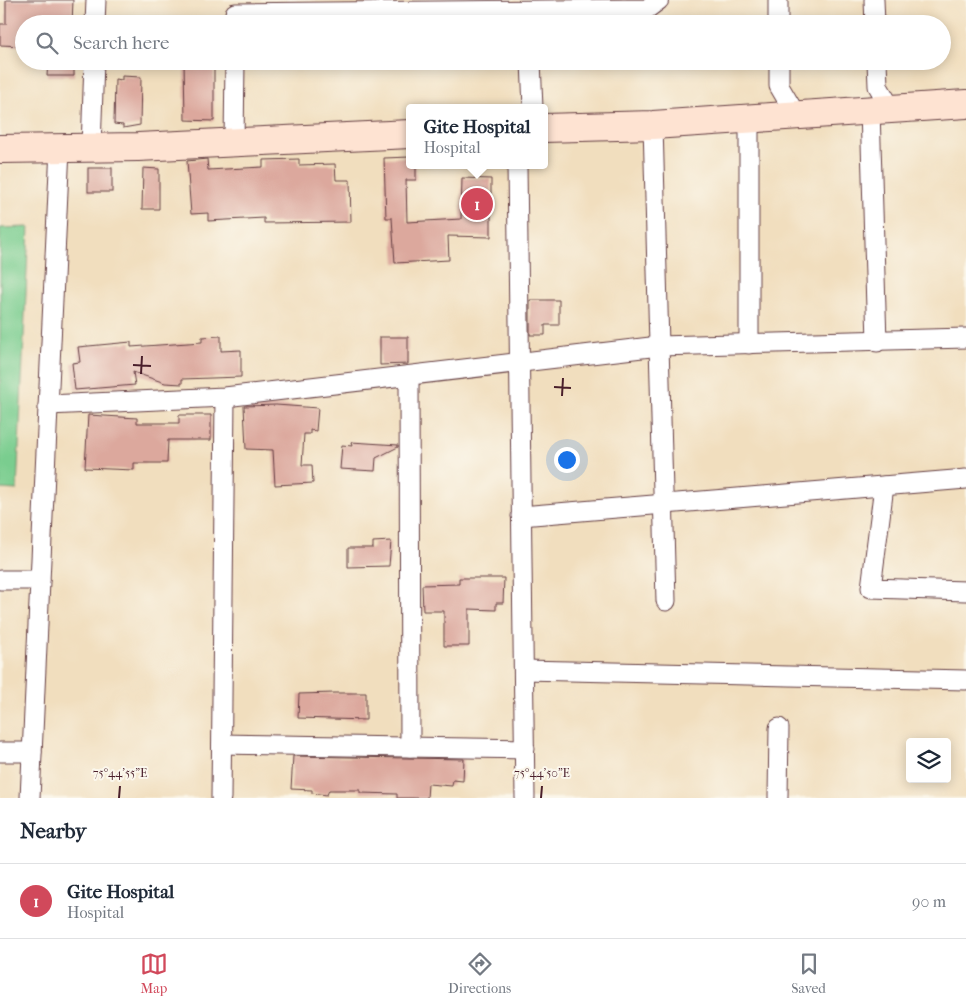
<!DOCTYPE html>
<html lang="en">
<head>
<meta charset="utf-8">
<style>
  body { margin:0; font-family:"IM FELL French Canon",serif; background:#f2f2f3; color:#1f2937 }
  .controls { position:absolute; right:15px; bottom:15px; display:grid; overflow:hidden; border-radius:5px; box-shadow:0 2px 12px #0003 }
  .controls button { width:45px; height:45px; display:grid; place-items:center; padding:0; border:0; border-bottom:1px solid #e0e1e3; background:#fff; color:#1f2937; font:25px sans-serif }
  .you { position:absolute; left:566px; top:459px; width:18px; height:18px; margin:-12px; border:4px solid #fff; border-radius:50%; background:#1a73e8; box-shadow:0 0 0 8px #1a73e833 }
  .badge { display:grid; place-items:center; width:32px; height:32px; border-radius:50%; background:#d1495b; color:#fff; font-size:16px; font-weight:700 }
  .pin { position:absolute; translate:-50% -50%; border:2px solid #fff; box-shadow:0 1px 5px #0006 }
  .popup { position:absolute; left:406px; top:104px; width:142px; height:65px; box-sizing:border-box; display:grid; place-content:center; border-radius:5px; background:#fff; filter:drop-shadow(0 1px 4px #0005); font-size:16px; white-space:nowrap; color:#747a83 }
  .popup b { font-size:19px; color:#1f2937 }
  .popup::after { content:''; position:absolute; left:50%; top:100%; margin-left:-10px; border:10px solid transparent; border-top-color:#fff }
  .list { margin:0; padding:0; list-style:none }
  h2 { display:flex; justify-content:space-between; align-items:center; height:65px; margin:0; padding:0 20px; font-size:21px }
  h2 small { font-size:16px; font-weight:400; color:#747a83 }
  .list li { display:grid; grid-template-columns:32px 1fr auto; gap:15px; align-items:center; box-sizing:border-box; height:75px; padding:0 20px; border-top:1px solid #e0e1e3 }
  .list b { display:block; font-size:19px; white-space:nowrap }
  .list p { margin:0; font-size:16px; white-space:nowrap; color:#747a83 }
  .list em { font-size:16px; font-style:normal; color:#747a83 }
  .icon { flex:none; width:28px; height:28px; fill:none; stroke:currentColor; stroke-width:2; stroke-linecap:round; stroke-linejoin:round }
  .map { position:relative; flex:none; width:966px; height:798px; overflow:hidden }
  .search { position:absolute; background:#fff; box-shadow:0 2px 12px #0003; left:15px; right:15px; top:15px; height:55px; display:flex; align-items:center; gap:12px; box-sizing:border-box; padding:0 18px; border-radius:28px; color:#747a83; font-size:19px }
  .sheet { height:140px; background:#fff }
  nav { display:flex; justify-content:space-around; align-items:center; box-sizing:border-box; height:70px; border-top:1px solid #e0e1e3; background:#fff; font-size:14px; color:#747a83 }
  nav a { display:grid; justify-items:center; gap:2px }
  nav .on { color:#d1495b }
  .map>svg:first-child { display:block }
  .green { fill:#7acd8f; stroke:#62765d }
  .building { fill:#dca89d }
  .lines { fill:none; stroke-linecap:round; stroke-linejoin:round }
  .street-casing { stroke:#633c41; stroke-width:21 }
  .secondary-casing { stroke:#633c41; stroke-width:30 }
  .street { stroke:#fff; stroke-width:19 }
  .secondary { stroke:#fee3d2; stroke-width:28 }
  .ticks { fill:none; stroke:#4a1f2b; stroke-width:2 }
  .ticks-label { font-size:12px; text-anchor:middle; fill:#4a1f2b; stroke:#fbf7ec; stroke-width:4; stroke-linejoin:round; paint-order:stroke }
</style>
</head>
<body>
<div class="map">
<svg width="966" height="798" viewBox="0 0 966 798">
  <rect width="100%" height="100%" fill="#fbf7ec"/>
  <filter id="ink" filterUnits="userSpaceOnUse"><feTurbulence type="fractalNoise" baseFrequency=".02" numOctaves="2"/><feDisplacementMap in="SourceGraphic" scale="10" xChannelSelector="R" yChannelSelector="G"/><feConvolveMatrix kernelMatrix="1 2 1 2 8 2 1 2 1" color-interpolation-filters="sRGB"/></filter>
  <filter id="wash" filterUnits="userSpaceOnUse"><feTurbulence type="fractalNoise" baseFrequency=".0096" numOctaves="4" result="noise"/><feDisplacementMap in="SourceGraphic" scale="20" xChannelSelector="R" yChannelSelector="G"/><feGaussianBlur stdDeviation="1.12" result="paint"/><feColorMatrix in="noise" values="0 0 0 0 0 0 0 0 0 0 0 0 0 0 0 0 0 1.4 0 .05"/><feComposite in="paint" operator="in"/></filter>
  <g filter="url(#wash)">
    <rect width="100%" height="100%" fill="#f1debe"/>
    <!-- green -->
    <polygon class="green" points="29,227 17,490 0,489 0,228"/>
    <g id="blocks">
      <!-- building -->
      <g class="building">
        <polygon points="6,0 73,0 72,24 24,24 24,46 0,45 0,24 6,24"/>
        <polygon points="48,61 74,61 74,76 47,76"/>
        <polygon points="184,61 214,61 214,121 185,120"/>
        <polygon points="122,76 141,77 140,125 123,128 123,125 114,124 115,79 122,80"/>
        <polygon points="410,157 410,165 416,165 416,180 406,180 407,222 461,219 462,178 491,179 491,237 448,236 449,260 395,263 392,218 386,218 384,158"/>
        <polygon points="207,159 208,170 263,167 263,160 299,159 299,165 335,164 336,180 350,180 351,222 264,223 264,218 208,221 208,213 191,214 187,161"/>
        <rect x="88" y="168" width="24" height="24"/>
        <polygon points="143,168 159,169 159,209 142,209"/>
        <polygon points="530,300 559,300 559,325 545,325 545,335 530,335"/>
        <polygon points="221,336 221,351 241,350 241,377 182,379 182,384 165,383 133,372 135,385 75,390 72,363 80,362 78,347 131,342 131,347 202,342 202,337"/>
        <polygon points="380,337 408,337 408,364 380,365"/>
        <polygon points="276,405 318,408 316,431 310,430 310,434 304,434 302,465 312,465 313,483 275,485 273,450 246,449 244,406"/>
        <polygon points="88,415 137,418 137,423 179,423 179,415 211,415 211,440 168,440 167,463 134,463 134,470 85,468"/>
        <polygon points="351,442 398,445 398,447 376,458 375,471 340,469 342,445 352,446"/>
        <polygon points="391,541 389,566 348,567 348,548 373,548 373,542"/>
        <polygon points="459,578 504,578 503,603 496,603 496,610 469,609 469,646 444,646 444,611 423,611 422,585 459,584"/>
        <polygon points="334,693 366,693 366,720 298,718 299,694"/>
        <polygon points="293,756 464,759 463,781 453,780 452,786 428,784 427,798 397,798 397,794 360,793 360,790 329,790 327,795 312,793 312,790 291,789"/>
      </g>
    </g>
  </g>
  <g filter="url(#ink)">
    <use href="#blocks" fill-opacity="0" stroke="#633c41" stroke-width="1"/>
    <g class="lines">
      <!-- street casing -->
      <g class="street-casing">
        <g id="street">
          <polyline points="778,0 778,24"/>
          <polyline points="874,0 875,24"/>
          <polyline points="95,24 96,0"/>
          <polyline points="235,24 235,13 647,9 659,0"/>
          <polyline points="531,61 533,108"/>
          <polyline points="779,61 779,86 796,115"/>
          <polyline points="877,61 878,86 891,109"/>
          <polyline points="870,110 877,342"/>
          <polyline points="653,125 666,601"/>
          <polyline points="234,142 235,61"/>
          <polyline points="91,148 94,61"/>
          <polyline points="517,165 525,798"/>
          <polyline points="749,344 749,117"/>
          <polyline points="409,377 410,747"/>
          <polyline points="48,405 225,397 659,346 966,338"/>
          <polyline points="884,486 871,588 966,591"/>
          <polyline points="521,516 966,479"/>
          <polyline points="0,580 40,580"/>
          <polyline points="524,670 966,680"/>
          <polyline points="222,744 525,749"/>
          <polyline points="0,752 32,752"/>
          <polyline points="30,798 60,148"/>
          <polyline points="221,798 225,397"/>
          <polyline points="778,798 779,728"/>
        </g>
      </g>
      <!-- secondary casing -->
      <g class="secondary-casing">
        <g id="secondary">
          <polyline points="544,128 653,125 966,104"/>
          <polyline points="0,149 138,147 410,134"/>
        </g>
      </g>
      <!-- street -->
      <use href="#street" class="street"/>
      <!-- secondary -->
      <use href="#secondary" class="secondary"/>
    </g>
  </g>
  <!-- ticks -->
  <path class="ticks" d="M 133,365 L 151,366M 141,374 L 142,356M 554,387 L 571,388M 562,396 L 563,378M 119,798 L 120,786M 541,798 L 542,786"/>
  <g class="ticks-label">
    <text x="120" y="777">75°44'55"E</text>
    <text x="542" y="777">75°44'50"E</text>
  </g>
</svg>
<div class="controls">
<button><svg class="icon" aria-label="layers" viewBox="0 0 24 24"><path d="M12 4l9 5-9 5-9-5zM3 14l9 5 9-5"/></svg></button>
</div>
<div class="you"></div>
<div class="pin badge" style="left:477px;top:204px">1</div>
<div class="popup"><b>Gite Hospital</b>Hospital</div>
<div class="search"><svg class="icon" aria-label="search" viewBox="0 0 24 24"><circle cx="10" cy="10" r="6"/><path d="M15 15l6 6"/></svg>Search here</div>
</div>
<section class="sheet">
<h2>Nearby<small></small></h2>
<ul class="list">
<li><span class="badge">1</span><div><b>Gite Hospital</b><p>Hospital</p></div><em>90 m</em></li>
</ul>
</section>
<nav>
<a class="on"><svg class="icon" aria-label="map" viewBox="0 0 24 24"><path d="M3 6l6-2 6 2 6-2v14l-6 2-6-2-6 2zM9 4v14M15 6v14"/></svg>Map</a>
<a><svg class="icon" aria-label="directions" viewBox="0 0 24 24"><path d="M12 3l9 9-9 9-9-9zM9 14v-3h6M13 9l2 2-2 2"/></svg>Directions</a>
<a><svg class="icon" aria-label="saved" viewBox="0 0 24 24"><path d="M7 4h10v16l-5-4-5 4z"/></svg>Saved</a>
</nav>
</body>
</html>
